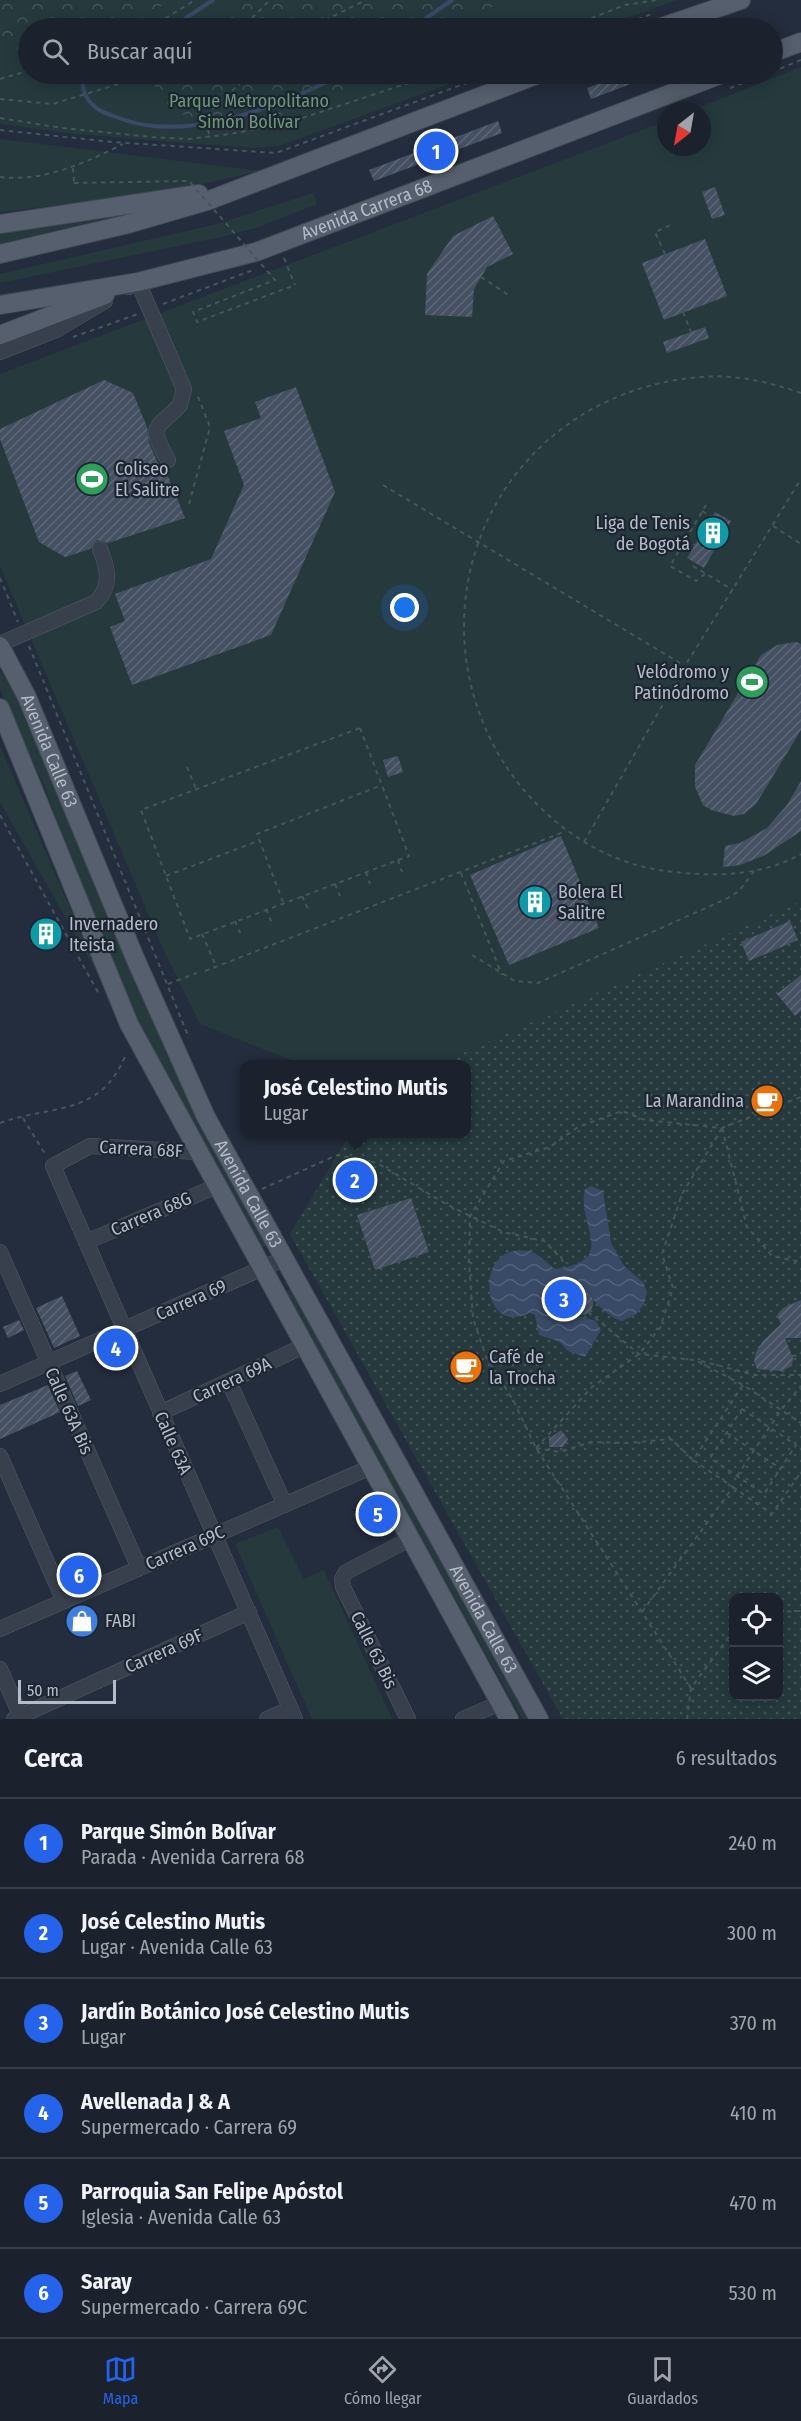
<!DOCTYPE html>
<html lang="es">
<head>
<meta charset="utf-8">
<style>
  body { margin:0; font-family:"Fira Sans Condensed",sans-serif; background:#282f3a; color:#f1f3f6 }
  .controls { position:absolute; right:18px; bottom:18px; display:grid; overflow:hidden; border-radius:12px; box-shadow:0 3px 15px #0003 }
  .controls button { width:54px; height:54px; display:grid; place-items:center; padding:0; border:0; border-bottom:2px solid #393f4a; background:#1b222e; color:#f1f3f6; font:30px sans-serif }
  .compass { position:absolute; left:657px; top:102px; width:54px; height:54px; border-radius:50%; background:#1b222e; box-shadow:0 3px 15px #0003; rotate:211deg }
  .scale { position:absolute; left:18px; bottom:15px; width:98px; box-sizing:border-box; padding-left:6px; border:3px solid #b4bbc9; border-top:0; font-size:16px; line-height:21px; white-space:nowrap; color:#b4bbc9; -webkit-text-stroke:4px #1d2532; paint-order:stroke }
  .you { position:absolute; left:405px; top:608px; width:21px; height:21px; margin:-15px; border:4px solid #fff; border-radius:50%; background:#1a73e8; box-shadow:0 0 0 9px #1a73e833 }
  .badge { display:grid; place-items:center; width:39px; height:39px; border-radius:50%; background:#2563eb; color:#fff; font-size:20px; font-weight:700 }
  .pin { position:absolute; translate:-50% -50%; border:3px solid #fff; box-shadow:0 2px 6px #0006 }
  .popup { position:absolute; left:240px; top:1060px; width:231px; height:78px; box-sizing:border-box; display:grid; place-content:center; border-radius:12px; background:#1b222e; filter:drop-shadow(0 2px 4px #0005); font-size:20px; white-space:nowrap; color:#a0a4aa }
  .popup b { font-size:22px; color:#f1f3f6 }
  .popup::after { content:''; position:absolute; left:50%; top:100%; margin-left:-12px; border:12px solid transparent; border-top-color:#1b222e }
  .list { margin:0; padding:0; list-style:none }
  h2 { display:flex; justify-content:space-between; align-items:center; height:78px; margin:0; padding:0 24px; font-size:26px }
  h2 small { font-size:20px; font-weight:400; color:#a0a4aa }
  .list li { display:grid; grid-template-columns:39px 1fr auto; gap:18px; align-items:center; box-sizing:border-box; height:90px; padding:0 24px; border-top:2px solid #393f4a }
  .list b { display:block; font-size:22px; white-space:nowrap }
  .list p { margin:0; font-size:20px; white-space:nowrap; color:#a0a4aa }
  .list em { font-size:20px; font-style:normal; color:#a0a4aa }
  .icon { flex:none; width:33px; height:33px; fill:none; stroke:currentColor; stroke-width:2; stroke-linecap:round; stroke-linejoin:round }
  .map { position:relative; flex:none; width:801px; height:1719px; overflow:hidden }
  .search { position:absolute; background:#1b222e; box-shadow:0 3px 15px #0003; left:18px; right:18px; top:18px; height:66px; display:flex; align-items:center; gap:15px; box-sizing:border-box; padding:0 21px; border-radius:33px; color:#a0a4aa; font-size:22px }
  .sheet { height:618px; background:#1b222e }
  nav { display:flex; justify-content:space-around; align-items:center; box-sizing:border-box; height:84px; border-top:2px solid #393f4a; background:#1b222e; font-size:16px; color:#a0a4aa }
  nav a { display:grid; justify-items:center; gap:3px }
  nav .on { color:#2563eb }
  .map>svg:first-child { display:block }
  .green { fill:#263a3e }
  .forest { fill:url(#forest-crowns) }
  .garden { fill:url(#garden-dots); fill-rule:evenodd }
  .water { fill:url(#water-waves) }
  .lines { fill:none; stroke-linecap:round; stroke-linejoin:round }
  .stream { stroke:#394a66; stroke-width:4 }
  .building { fill:url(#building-hatch) }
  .minor-casing { stroke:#535b68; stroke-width:16 }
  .major-casing { stroke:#414956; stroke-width:20 }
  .path { stroke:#44575b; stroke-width:2; stroke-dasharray:4.5 4.5; stroke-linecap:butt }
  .minor { stroke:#38404d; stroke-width:15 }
  .major { stroke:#565f6d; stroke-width:18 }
  .path-bridge { stroke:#44575b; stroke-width:2; stroke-dasharray:4.5 4.5; stroke-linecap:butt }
  .labels { text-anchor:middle; stroke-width:4.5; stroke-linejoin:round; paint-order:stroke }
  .park-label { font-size:18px; fill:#6b9978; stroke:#1d2532 }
  .street-label { font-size:18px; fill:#b4bbc9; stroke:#1d2532 }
  .poi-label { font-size:18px; fill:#b4bbc9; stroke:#1d2532; text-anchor:start }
</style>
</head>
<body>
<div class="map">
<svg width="801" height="1719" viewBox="0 0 801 1719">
  <defs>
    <pattern id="forest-crowns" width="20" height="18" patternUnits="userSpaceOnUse" patternTransform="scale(1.5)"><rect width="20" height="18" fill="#263a3e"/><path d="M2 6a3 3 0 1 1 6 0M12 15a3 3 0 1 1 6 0" fill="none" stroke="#435559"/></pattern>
    <pattern id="garden-dots" width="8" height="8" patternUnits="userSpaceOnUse" patternTransform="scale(1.5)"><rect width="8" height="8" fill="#263a3e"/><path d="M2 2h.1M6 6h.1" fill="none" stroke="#435559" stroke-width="1.8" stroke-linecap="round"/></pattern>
    <pattern id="water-waves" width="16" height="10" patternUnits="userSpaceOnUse" patternTransform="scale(1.5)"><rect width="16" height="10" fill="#394a66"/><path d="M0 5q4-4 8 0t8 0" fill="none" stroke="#53627b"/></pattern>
    <pattern id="building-hatch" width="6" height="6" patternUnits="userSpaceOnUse" patternTransform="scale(1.5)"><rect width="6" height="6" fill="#455062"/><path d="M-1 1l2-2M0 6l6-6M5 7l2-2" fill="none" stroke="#5d6777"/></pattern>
  </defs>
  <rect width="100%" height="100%" fill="#242d3d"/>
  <!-- green -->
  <g class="green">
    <polygon points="0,0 677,0 600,28 28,28 28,74 477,74 279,146 252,148 75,134 0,124"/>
    <polygon points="801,67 801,901 439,1064 301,1064 200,1024 164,951 0,566 0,374 666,121 666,147 702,147 702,111 690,111"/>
    <polygon points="0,139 261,171 163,193 0,212"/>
    <polygon points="313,193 317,204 256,228 221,237 0,283 0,274 217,224"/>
    <polygon points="104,219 0,244 0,233"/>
    <polygon points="0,670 21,705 166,1053 193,1109 268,1245 260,1249 133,1016 88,907 45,788 0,689"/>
    <polygon points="0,746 10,769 100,978 0,802"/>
    <polygon points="291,1289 308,1319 532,1719 522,1719 285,1292"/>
    <polygon points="278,1527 304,1579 324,1570 392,1719 312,1719 235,1544"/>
  </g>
  <!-- forest -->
  <g class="forest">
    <polygon points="0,0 171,0 137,21 119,28 28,28 28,52 0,56"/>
    <polygon points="239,0 508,0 463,19 449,28 201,28"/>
    <polygon points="148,74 379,74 319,106 235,127 168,111"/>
  </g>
  <!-- garden -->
  <path class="garden" d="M 801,901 L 801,1719 L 563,1719 L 290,1234 L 350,1134 L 466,1134 L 466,1064 L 439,1064 ZM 734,1598 L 778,1598 L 778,1696 L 734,1696 Z"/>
  <!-- water -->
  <path class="water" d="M 591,1186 L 603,1191 L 611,1243 L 624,1266 L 643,1282 L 647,1292 L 644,1304 L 635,1315 L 622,1321 C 602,1315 589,1291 571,1280 L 559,1291 L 560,1305 L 574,1318 L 583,1317 L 596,1321 L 601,1330 L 585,1357 L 568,1351 L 560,1342 L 539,1335 L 535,1315 L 529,1313 C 479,1338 473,1240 529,1251 C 541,1254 546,1264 556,1269 C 620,1260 576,1226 585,1189 Z"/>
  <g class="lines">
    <!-- stream -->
    <g class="stream">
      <polyline points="171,28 213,0"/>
      <polyline points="412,28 452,0"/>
      <path d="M 85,74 C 80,83 84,96 91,103 C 98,112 109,114 119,118 C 187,145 283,104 344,74"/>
    </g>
  </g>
  <!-- building -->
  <g class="building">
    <polygon points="624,74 657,74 591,99 587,88"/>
    <polygon points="498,121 502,133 374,181 369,170"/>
    <polygon points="715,187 725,215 712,219 702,192"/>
    <polygon points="493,216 513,254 487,267 474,289 472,317 425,315 427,274 453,236"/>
    <polygon points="705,239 727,296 664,320 642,263"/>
    <polygon points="705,327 709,338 667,353 663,342"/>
    <polygon points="104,380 133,393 147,427 149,443 159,465 165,469 185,518 108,543 97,540 90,549 65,557 39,542 0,439 0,429"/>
    <polygon points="296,387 335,492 271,635 132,685 110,627 125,621 115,594 211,559 244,485 224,431 261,418 255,402"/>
    <polygon points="715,512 731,521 704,568 687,558"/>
    <polygon points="796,642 801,644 801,730 756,804 744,814 734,816 711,810 703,805 695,787 695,765 761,655 777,645"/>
    <polygon points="398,756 403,772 388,777 383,760"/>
    <polygon points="801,781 801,831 765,855 740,865 723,867 725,846 740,843 767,828 787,805"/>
    <polygon points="561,836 599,928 509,965 470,875"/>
    <polygon points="790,921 798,940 749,961 741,942"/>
    <polygon points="47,924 56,941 45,945 36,927"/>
    <polygon points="801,975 801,1011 795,1016 777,994"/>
    <polygon points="411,1198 429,1252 375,1270 357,1215"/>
    <circle cx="581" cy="1303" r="12"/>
    <polygon points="62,1296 80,1336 54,1348 36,1308"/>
    <polygon points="801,1300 801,1338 785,1338 793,1358 792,1366 782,1371 757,1369 754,1361 756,1352 763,1341 781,1324 777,1315 783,1308"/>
    <polygon points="19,1320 24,1330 8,1338 3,1327"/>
    <polygon points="77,1371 91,1400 78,1406 65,1376"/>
    <polygon points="48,1385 60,1412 0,1439 0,1405"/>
    <polygon points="561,1430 568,1439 563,1447 549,1447 549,1439"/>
  </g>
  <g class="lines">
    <!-- minor casing -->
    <g class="minor-casing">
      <g id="minor">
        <path d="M 128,287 L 138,282 L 184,389 L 180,405 C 156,431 147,422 168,460"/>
        <polyline points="0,352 58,329 105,301"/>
        <path d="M 0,644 L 96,602 C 112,585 108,569 100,549"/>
        <polyline points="198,1152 90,1146 53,1166 295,1719"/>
        <polyline points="86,1242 217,1186"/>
        <polyline points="0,1252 139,1568"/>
        <polyline points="229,1382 285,1505"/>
        <polyline points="0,1384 283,1259"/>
        <polyline points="160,1413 304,1346"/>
        <polyline points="0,1456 64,1601"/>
        <polyline points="0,1629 371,1467"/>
        <polyline points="0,1669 22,1719"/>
        <polyline points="14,1719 249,1612"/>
        <polyline points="267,1719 291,1709"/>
        <polyline points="408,1719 343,1587 342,1579 346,1572 410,1539"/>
        <polyline points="463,1719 500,1703"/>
      </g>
    </g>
    <!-- major casing -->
    <g class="major-casing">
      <g id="major">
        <polyline points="659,28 741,0"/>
        <polyline points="772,53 801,42"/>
        <polyline points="0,224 199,194"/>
        <polyline points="0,254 128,224 207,201 539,74"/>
        <path id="s1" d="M 0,305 L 138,282 L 256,252 L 722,74"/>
        <polyline points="0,335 105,295"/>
        <path id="s2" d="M 0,646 L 27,697 L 135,958 L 206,1117 L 539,1719"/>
        <polyline points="0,708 129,1024 509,1719"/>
      </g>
    </g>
    <!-- path -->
    <g class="path">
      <polyline points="150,28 195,0"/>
      <polyline points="237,28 251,19 270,0"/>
      <polyline points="309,28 366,0"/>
      <polyline points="566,28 625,5 657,0"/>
      <polyline points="612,28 652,14"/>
      <polyline points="772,72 801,60"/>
      <polyline points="0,79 28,71"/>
      <polyline points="730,88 768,74"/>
      <polyline points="0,99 53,104 151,74"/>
      <polyline points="0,118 62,128 152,137 189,139 223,135 281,125 436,74"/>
      <polyline points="0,130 113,142 276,153 491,74"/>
      <path d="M 209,134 L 206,118 C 216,101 236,91 247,74"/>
      <polyline points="73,168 74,183"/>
      <path d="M 0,177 C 44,182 85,163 123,144"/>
      <polyline points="665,254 655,232 673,224"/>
      <polyline points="284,258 295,285"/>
      <polyline points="481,277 510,296"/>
      <polyline points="163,304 253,270"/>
      <polyline points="683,312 691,332"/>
      <polyline points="73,337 138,314"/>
      <path d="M 801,393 C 769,382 735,374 701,377 C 554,388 448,512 466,659 C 473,710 495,759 530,797 C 564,834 609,862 659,870 C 705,877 759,878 801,854"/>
      <polyline points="383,485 685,666"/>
      <polyline points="189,504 210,427 197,394"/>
      <polyline points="702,511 712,517"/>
      <polyline points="773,526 801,544"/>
      <polyline points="686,539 695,545"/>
      <polyline points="693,566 733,590"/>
      <polyline points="705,574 696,581 670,566 706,505"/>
      <polyline points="0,578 18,622"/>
      <polyline points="29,646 189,1038"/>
      <polygon points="360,728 409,856 190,939 141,810"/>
      <polyline points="187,767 196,789"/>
      <polyline points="0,815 100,996"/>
      <polyline points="584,842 685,666 801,479"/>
      <polyline points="398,860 402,872"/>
      <polyline points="366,872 370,884"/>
      <polyline points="461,873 502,975"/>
      <polyline points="166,876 258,841"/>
      <polyline points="335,884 340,896"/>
      <polyline points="302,896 308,909"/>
      <polyline points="283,902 257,834 382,785"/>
      <polyline points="266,909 272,923"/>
      <polyline points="235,921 241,935"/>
      <polyline points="202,934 216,966"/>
      <polyline points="472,955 515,981 538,983 726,899 739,891 755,870"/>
      <polyline points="205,971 566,831"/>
      <polyline points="168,984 197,973"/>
      <polyline points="23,1118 45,1154"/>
      <path d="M 0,1123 C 53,1104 101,1117 126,1054"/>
      <polyline points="722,1128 747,1227 772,1256 801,1262"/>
      <polyline points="262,1189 337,1155 377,1163 446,1204 503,1232 544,1241 562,1259 570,1293"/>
      <polyline points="588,1312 639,1354 695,1360 743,1385"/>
      <polyline points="792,1356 801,1355"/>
      <polyline points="701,1361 755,1375 801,1375"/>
      <polygon points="742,1409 796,1445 764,1494 710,1458"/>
      <polyline points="727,1433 781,1469"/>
      <polyline points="536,1448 592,1387 639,1354 660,1328 673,1288 662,1254 682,1194 722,1128"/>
      <polyline points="536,1448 560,1452 591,1442 629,1443 671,1439 693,1460"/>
      <polyline points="737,1476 781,1410 801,1386"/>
      <polyline points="733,1487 772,1514 801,1472"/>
      <polyline points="642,1612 733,1487 693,1460 743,1385 801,1423"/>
      <polyline points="778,1612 801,1611"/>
      <polyline points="691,1688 536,1448 513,1400 486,1357 473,1318 469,1262 470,1216 504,1161 550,1147 578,1127 622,1111 645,1120 722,1128 801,1097"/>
      <polyline points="687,1719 691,1688 734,1630"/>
    </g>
    <!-- minor -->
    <use href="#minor" class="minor"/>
    <!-- major -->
    <use href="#major" class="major"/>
    <!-- path-bridge -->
    <polyline class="path-bridge" points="74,183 189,181 275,280 193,312 197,322 295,285"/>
  </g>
  <!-- icons -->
  <defs>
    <g id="stadium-disc" transform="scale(1.725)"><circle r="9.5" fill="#2e9e5b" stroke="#1d2532"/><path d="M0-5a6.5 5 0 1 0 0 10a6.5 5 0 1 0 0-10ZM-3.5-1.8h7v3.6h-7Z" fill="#fff"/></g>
    <g id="building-disc" transform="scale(1.725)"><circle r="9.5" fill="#0f9aa8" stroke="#1d2532"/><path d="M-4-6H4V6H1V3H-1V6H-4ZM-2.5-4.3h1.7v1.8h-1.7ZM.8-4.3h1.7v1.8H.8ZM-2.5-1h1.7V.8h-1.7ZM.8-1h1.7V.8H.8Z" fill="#fff"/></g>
    <g id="cafe-disc" transform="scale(1.725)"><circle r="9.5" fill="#e8710a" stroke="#1d2532"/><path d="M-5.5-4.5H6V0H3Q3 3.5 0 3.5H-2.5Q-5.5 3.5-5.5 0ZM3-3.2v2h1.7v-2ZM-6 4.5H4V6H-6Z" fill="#fff"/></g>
    <g id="shop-disc" transform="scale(1.725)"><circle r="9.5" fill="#3f7fe0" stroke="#1d2532"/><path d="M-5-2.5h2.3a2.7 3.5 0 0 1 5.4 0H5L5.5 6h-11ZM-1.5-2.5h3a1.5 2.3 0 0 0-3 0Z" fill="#fff"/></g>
  </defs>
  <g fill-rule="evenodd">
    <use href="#stadium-disc" x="92" y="479"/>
    <use href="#building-disc" x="713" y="533"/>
    <use href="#stadium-disc" x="752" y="682"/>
    <use href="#building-disc" x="535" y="902"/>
    <use href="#building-disc" x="46" y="934"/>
    <use href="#cafe-disc" x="767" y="1101"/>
    <use href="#cafe-disc" x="466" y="1367"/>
    <use href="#shop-disc" x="82" y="1621"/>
  </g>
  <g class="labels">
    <!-- park labels -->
    <g class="park-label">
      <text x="249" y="107">Parque Metropolitano<tspan x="249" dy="21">Simón Bolívar</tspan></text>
    </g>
    <!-- street labels -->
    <g class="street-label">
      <text dy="6" stroke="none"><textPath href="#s1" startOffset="380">Avenida Carrera 68</textPath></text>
      <text dy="6" stroke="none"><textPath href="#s2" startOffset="116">Avenida Calle 63</textPath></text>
      <text transform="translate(141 1149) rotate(3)" y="6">Carrera 68F</text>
      <text dy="6" stroke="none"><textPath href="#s2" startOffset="602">Avenida Calle 63</textPath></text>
      <text transform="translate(151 1214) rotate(-23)" y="6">Carrera 68G</text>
      <text transform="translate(191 1300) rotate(-24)" y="6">Carrera 69</text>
      <text transform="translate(232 1380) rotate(-25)" y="6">Carrera 69A</text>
      <text transform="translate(69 1411) rotate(66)" y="6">Calle 63A Bis</text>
      <text transform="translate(173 1443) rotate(66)" y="6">Calle 63A</text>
      <text transform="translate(185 1548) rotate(-24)" y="6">Carrera 69C</text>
      <text dy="6" stroke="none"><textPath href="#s2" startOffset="1088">Avenida Calle 63</textPath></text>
      <text transform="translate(374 1650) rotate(64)" y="6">Calle 63 Bis</text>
      <text transform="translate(164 1651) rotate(-24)" y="6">Carrera 69F</text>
    </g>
    <!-- poi labels -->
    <g class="poi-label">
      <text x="115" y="475">Coliseo<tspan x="115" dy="21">El Salitre</tspan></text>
      <text x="690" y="529" text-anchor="end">Liga de Tenis<tspan x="690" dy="21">de Bogotá</tspan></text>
      <text x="729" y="678" text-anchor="end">Velódromo y<tspan x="729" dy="21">Patinódromo</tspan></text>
      <text x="558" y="898">Bolera El<tspan x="558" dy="21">Salitre</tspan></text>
      <text x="69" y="930">Invernadero<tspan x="69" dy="21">Iteista</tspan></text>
      <text x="744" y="1107" text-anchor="end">La Marandina</text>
      <text x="489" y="1363">Café de<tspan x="489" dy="21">la Trocha</tspan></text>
      <text x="105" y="1627">FABI</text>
    </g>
  </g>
</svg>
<div class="controls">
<button><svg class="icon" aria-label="locate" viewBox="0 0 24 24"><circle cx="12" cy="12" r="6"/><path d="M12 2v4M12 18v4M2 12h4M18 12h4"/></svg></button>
<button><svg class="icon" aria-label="layers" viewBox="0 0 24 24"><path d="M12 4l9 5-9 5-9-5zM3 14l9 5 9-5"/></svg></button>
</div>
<svg class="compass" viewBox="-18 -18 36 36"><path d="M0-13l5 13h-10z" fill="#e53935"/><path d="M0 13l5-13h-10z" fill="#a0a4aa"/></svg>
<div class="scale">50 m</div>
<div class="you"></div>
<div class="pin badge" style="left:436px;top:151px">1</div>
<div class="pin badge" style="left:355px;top:1180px">2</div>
<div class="popup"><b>José Celestino Mutis</b>Lugar</div>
<div class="pin badge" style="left:564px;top:1299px">3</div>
<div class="pin badge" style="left:116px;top:1348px">4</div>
<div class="pin badge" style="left:378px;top:1514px">5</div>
<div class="pin badge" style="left:79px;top:1575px">6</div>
<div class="search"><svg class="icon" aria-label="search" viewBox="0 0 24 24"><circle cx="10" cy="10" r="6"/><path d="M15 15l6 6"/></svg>Buscar aquí</div>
</div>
<section class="sheet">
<h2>Cerca<small>6 resultados</small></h2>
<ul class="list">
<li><span class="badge">1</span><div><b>Parque Simón Bolívar</b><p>Parada · Avenida Carrera 68</p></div><em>240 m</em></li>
<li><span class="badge">2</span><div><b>José Celestino Mutis</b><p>Lugar · Avenida Calle 63</p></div><em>300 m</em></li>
<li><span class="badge">3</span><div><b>Jardín Botánico José Celestino Mutis</b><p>Lugar</p></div><em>370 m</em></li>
<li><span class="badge">4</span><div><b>Avellenada J &amp; A</b><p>Supermercado · Carrera 69</p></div><em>410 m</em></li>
<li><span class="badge">5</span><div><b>Parroquia San Felipe Apóstol</b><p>Iglesia · Avenida Calle 63</p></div><em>470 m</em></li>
<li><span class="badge">6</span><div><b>Saray</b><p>Supermercado · Carrera 69C</p></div><em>530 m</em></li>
</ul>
</section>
<nav>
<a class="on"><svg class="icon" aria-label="map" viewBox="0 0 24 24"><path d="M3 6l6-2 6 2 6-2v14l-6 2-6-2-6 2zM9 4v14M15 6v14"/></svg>Mapa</a>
<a><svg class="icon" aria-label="directions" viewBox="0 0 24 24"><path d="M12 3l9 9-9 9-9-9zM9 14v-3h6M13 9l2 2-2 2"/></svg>Cómo llegar</a>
<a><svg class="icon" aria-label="saved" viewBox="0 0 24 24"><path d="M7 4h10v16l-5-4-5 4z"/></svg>Guardados</a>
</nav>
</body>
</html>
